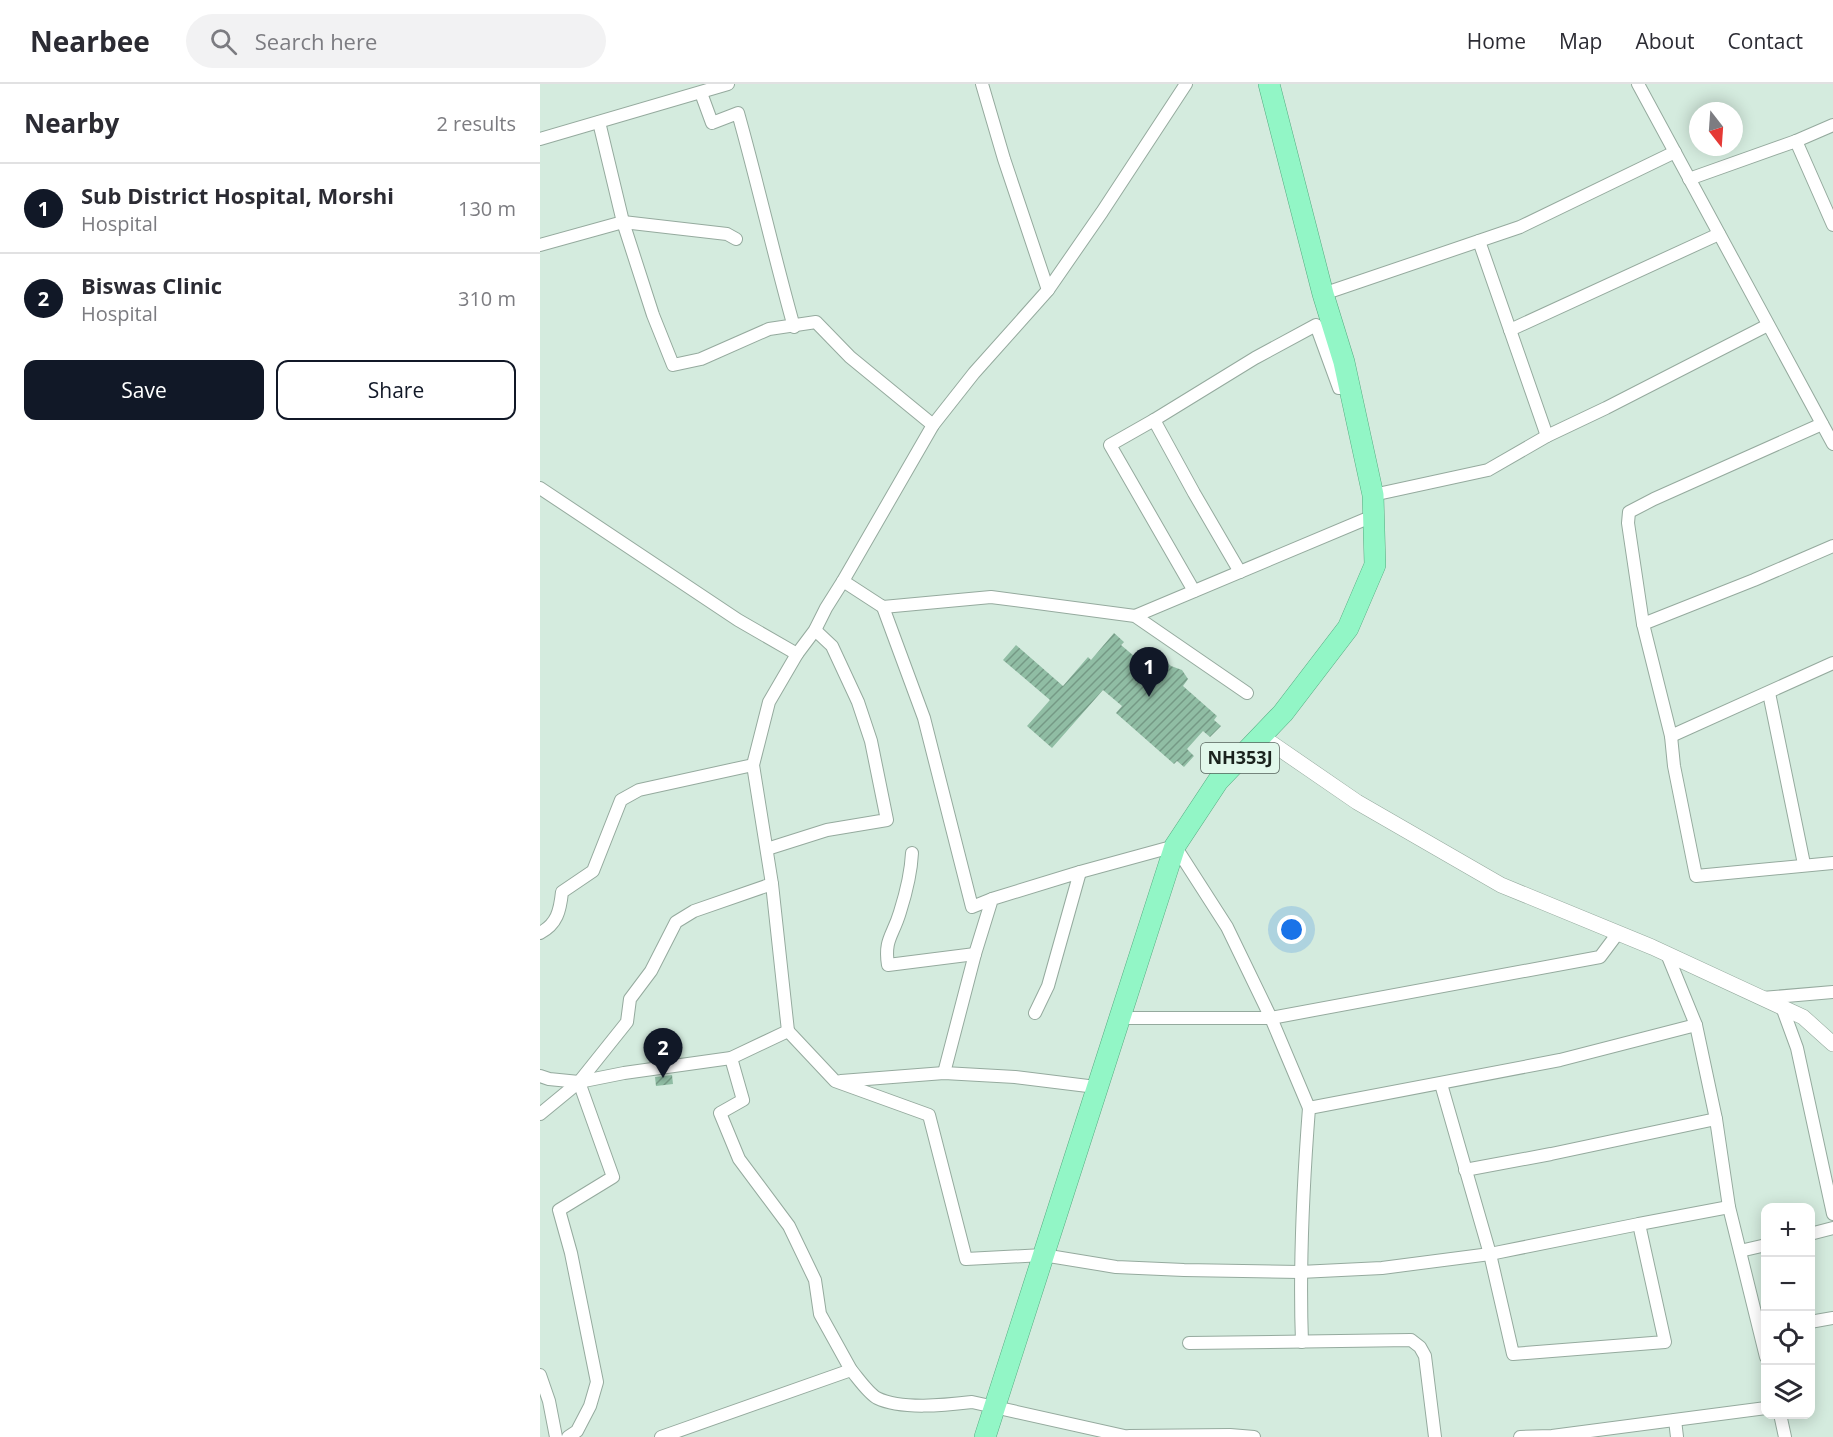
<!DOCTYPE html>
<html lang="en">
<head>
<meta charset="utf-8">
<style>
  body { margin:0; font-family:"Open Sans",sans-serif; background:#f2f2f3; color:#2b2b33 }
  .controls { position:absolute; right:18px; bottom:18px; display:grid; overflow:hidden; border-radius:12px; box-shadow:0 3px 15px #0003 }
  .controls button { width:54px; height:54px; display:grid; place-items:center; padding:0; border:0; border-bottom:2px solid #e1e1e2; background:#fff; color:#2b2b33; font:30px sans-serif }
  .compass { position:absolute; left:1149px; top:18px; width:54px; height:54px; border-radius:50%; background:#fff; box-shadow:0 3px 15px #0003; rotate:163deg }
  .you { position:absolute; left:752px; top:846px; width:21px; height:21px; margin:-15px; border:4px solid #fff; border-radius:50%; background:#1a73e8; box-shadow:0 0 0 9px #1a73e833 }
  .badge { display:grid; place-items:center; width:39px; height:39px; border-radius:50%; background:#111827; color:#fff; font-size:20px; font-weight:700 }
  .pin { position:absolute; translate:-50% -50px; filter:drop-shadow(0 2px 3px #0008) }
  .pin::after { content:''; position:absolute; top:32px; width:21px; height:18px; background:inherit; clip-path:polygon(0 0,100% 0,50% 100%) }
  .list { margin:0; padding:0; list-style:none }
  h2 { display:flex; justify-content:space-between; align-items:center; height:78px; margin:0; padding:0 24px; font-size:26px }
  h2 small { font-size:20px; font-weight:400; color:#7c7c81 }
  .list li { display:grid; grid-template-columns:39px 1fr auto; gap:18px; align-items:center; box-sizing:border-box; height:90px; padding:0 24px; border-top:2px solid #e1e1e2 }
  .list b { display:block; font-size:22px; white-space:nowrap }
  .list p { margin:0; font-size:20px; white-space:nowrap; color:#7c7c81 }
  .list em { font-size:20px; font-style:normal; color:#7c7c81 }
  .actions { display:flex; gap:12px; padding:18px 24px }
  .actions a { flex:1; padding:14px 0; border:2px solid #111827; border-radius:12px; text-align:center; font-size:21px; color:#111827 }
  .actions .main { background:#111827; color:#fff }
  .icon { flex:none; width:33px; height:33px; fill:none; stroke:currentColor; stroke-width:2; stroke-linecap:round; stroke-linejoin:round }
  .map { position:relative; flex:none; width:1293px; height:1353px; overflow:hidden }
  header { display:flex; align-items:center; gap:36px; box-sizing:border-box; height:84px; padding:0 30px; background:#fff; border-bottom:2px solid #e1e1e2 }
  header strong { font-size:28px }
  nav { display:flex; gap:33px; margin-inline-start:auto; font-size:21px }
  .search { width:420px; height:54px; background:#f2f2f3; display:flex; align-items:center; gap:15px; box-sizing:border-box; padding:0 21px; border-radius:33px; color:#7c7c81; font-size:22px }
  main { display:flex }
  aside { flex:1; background:#fff }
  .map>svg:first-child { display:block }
  .building { fill:url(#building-hatch) }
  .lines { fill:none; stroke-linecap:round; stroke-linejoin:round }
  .minor-casing { stroke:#95aa9e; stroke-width:14 }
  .tertiary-casing { stroke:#95aa9e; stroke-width:16 }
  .trunk-casing { stroke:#56ab81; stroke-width:22 }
  .minor { stroke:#fff; stroke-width:12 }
  .tertiary { stroke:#fff; stroke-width:15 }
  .trunk { stroke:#92f6c6; stroke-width:21 }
  .labels { text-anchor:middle; stroke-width:5; stroke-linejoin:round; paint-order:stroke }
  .shield { fill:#e1f8eb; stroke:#56635c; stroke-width:1.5 }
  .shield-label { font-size:18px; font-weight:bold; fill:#1b231e }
</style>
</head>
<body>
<header>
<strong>Nearbee</strong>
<div class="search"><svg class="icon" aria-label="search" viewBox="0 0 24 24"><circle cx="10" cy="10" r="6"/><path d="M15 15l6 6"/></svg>Search here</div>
<nav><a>Home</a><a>Map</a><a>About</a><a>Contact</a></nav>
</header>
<main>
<aside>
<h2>Nearby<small>2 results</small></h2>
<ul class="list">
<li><span class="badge">1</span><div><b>Sub District Hospital, Morshi</b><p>Hospital</p></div><em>130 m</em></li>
<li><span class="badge">2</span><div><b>Biswas Clinic</b><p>Hospital</p></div><em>310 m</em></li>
</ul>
<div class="actions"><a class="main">Save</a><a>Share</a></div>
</aside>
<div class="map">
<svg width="1293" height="1353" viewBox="0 0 1293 1353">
  <defs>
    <pattern id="building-hatch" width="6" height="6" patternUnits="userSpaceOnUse" patternTransform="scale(1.5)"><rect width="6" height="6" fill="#90bda4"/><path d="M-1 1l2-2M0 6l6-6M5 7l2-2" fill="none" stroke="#759985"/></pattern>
  </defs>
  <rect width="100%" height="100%" fill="#d4ebde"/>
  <!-- building -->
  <g class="building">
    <polygon points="574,549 584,558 581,561 601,578 612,565 631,582 642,586 648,595 643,602 677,632 674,636 681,642 670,653 663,647 647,665 654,672 644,683 637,677 634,680 576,629 582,622 563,606 512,664 487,642 510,616 463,576 476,561 523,602 548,573 551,576"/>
    <polygon points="132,991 133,1000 116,1002 115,993"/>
  </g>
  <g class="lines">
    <!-- minor casing -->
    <g class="minor-casing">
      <g id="minor">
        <polyline points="442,0 464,75 508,206"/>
        <polyline points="1098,0 1293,360"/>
        <path d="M 161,9 L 172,39 L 198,29 C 218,100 234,172 254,243"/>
        <polyline points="59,38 83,138 113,231 133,281 161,275 229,245 276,238 310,273 393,341"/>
        <polyline points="0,55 188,0"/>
        <polyline points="1256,57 1293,41"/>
        <polyline points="1149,95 1256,57 1293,141"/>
        <polyline points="939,157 1007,352"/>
        <polyline points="0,161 83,138 187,150 196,155"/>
        <polyline points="783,210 980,143 1135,68"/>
        <polyline points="970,246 1179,150"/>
        <polyline points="614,336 715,274 776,241 799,304 810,303"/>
        <polyline points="1282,340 1114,415 1089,428 1088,439 1103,540 1131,652 1134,682 1156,792 1293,779"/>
        <polyline points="0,404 198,536 257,570"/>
        <polyline points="833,411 948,386 1007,352 1066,324 1228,241"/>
        <polyline points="303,497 343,523 451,513 595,532 707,609"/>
        <polyline points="654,507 570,361 614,336 654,409 700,488"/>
        <polyline points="343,523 384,634 432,823 452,815"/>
        <polyline points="595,532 833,432"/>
        <polyline points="1103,540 1214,496 1293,462"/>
        <polyline points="1229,609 1264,780"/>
        <polyline points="1131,652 1293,579"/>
        <polyline points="227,765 287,746 347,736 331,657 318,618 292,562 275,546"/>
        <path d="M 372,769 C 371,790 366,809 360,828 C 353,852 344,855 348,881 L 435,870"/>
        <polyline points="540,788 635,762 687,843 731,934 769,1024 1020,976 1156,941"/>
        <path d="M 0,849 C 17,840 20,827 22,808 L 53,787 L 81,716 L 99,706 L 213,681"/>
        <polyline points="1127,870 1156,941 1176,1035 1189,1123 1226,1273"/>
        <polyline points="1222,914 1293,908"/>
        <polyline points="1242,923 1257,964 1293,1130"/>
        <polyline points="579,934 731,934 1060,873 1078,849"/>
        <polyline points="248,947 295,997 389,1031 426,1175 503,1171 576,1183 644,1186 760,1188 842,1184 950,1170 1099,1140"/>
        <polyline points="404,989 435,870 452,815 540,788 508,902 495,929"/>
        <polyline points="0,992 9,995 39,998 73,1093 19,1126 31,1169 57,1298 50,1322 37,1347 28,1353"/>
        <polyline points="301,997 404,989 475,993 556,1003"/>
        <polyline points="39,998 87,938 90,915 111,887 136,838 154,827 232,800"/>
        <polyline points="901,1000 950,1170 973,1270 1125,1258 1099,1140 1189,1123"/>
        <polyline points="0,1030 39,998 84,989 191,974 248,947 232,800 213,681 229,618 257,570 275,546 286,524 303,497 393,341 434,289 508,206 562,128 646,0"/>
        <polyline points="925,1086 1011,1070 1176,1035"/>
        <polyline points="1270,1150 1293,1144"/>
        <polyline points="1200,1167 1226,1161"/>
        <polyline points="1270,1238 1293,1234"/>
        <path d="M 762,1258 C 759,1179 763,1102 769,1024"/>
        <polyline points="649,1259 871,1256 880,1263 885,1272 895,1353"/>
        <path d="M 311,1286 C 318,1294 328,1309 337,1314 C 361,1326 406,1321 432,1318 L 589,1353"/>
        <polyline points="0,1291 9,1317 16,1353"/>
        <polyline points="1240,1330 1245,1353"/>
        <polyline points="1135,1336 1137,1353"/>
        <polyline points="589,1352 690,1351 714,1353"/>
        <polyline points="121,1353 311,1286 280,1230 275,1196 249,1142 199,1075 180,1029 203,1016 191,974"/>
        <polyline points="980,1353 1012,1352 1226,1324"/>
      </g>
    </g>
    <!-- tertiary casing -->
    <g class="tertiary-casing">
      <polyline id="tertiary" points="721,652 817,718 961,801 1112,863 1263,933 1293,960"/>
    </g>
    <!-- trunk casing -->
    <g class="trunk-casing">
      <polyline id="trunk" points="445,1353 635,762 678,697 743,629 808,544 835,481 833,411 804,278 783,210 729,0"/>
    </g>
    <!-- minor -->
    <use href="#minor" class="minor"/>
    <!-- tertiary -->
    <use href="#tertiary" class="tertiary"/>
    <!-- trunk -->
    <use href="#trunk" class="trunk"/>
  </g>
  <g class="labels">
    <!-- shield labels -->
    <rect class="shield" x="661" y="659" width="78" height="30" rx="4.5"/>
    <g class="shield-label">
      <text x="700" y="680">NH353J</text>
    </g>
  </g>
</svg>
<div class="controls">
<button>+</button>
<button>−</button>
<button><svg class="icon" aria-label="locate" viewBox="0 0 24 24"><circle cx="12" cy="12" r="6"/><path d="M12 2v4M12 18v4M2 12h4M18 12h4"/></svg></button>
<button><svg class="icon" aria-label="layers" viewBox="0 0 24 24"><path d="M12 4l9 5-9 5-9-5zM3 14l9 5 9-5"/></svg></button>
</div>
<svg class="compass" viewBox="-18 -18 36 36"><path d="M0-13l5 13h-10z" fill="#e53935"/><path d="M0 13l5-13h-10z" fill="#7c7c81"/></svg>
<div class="you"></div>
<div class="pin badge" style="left:609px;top:613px">1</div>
<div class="pin badge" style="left:123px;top:994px">2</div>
</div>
</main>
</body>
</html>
